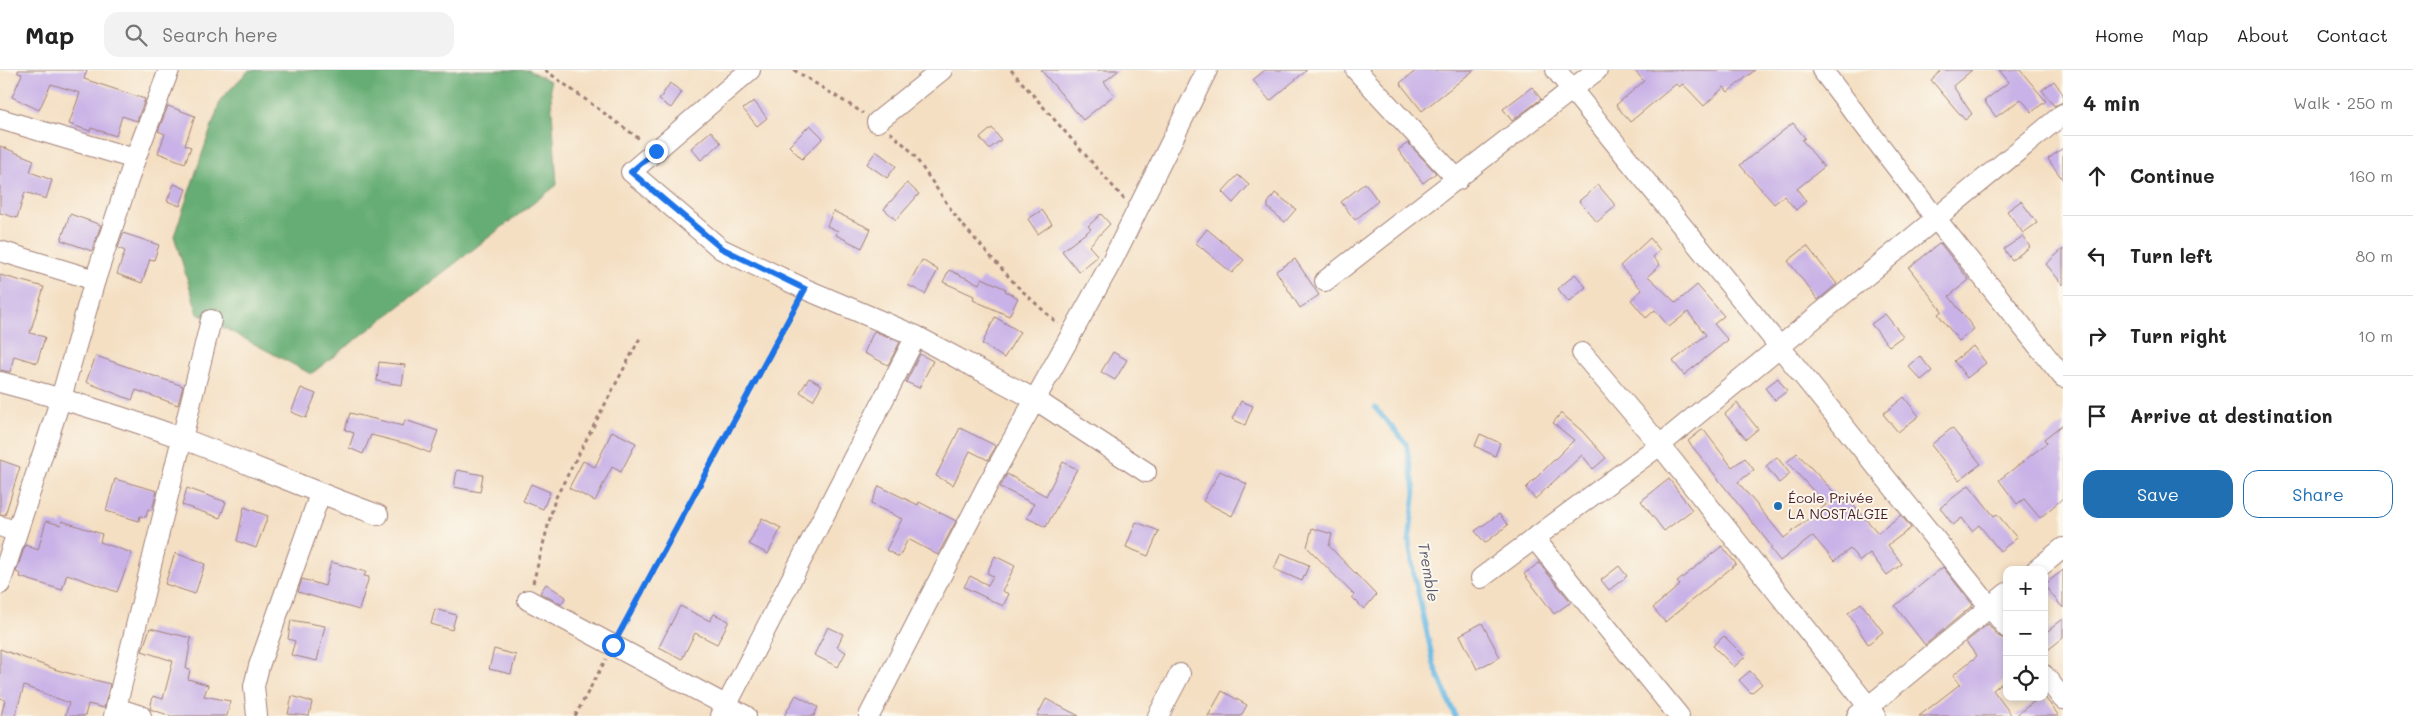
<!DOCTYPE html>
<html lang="en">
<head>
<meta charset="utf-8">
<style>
  body { margin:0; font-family:Mali,sans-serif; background:#f2f2f2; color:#222 }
  .controls { position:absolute; right:15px; bottom:15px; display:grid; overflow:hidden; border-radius:10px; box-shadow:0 2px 8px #0003 }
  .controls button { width:45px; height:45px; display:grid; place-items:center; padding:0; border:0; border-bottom:1px solid #e0e0e0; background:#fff; color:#222; font:25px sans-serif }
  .stop { position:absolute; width:15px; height:15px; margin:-11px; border:4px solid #1a73e8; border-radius:50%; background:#fff }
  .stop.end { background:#1a73e8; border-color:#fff; box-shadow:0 1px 5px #0008 }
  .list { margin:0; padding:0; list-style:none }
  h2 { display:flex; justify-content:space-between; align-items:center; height:65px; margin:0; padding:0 20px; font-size:21px }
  h2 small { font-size:16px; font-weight:400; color:#767676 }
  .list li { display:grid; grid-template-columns:32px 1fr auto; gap:15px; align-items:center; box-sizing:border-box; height:80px; padding:0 20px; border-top:1px solid #e0e0e0 }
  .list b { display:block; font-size:19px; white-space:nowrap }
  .list em { font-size:16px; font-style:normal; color:#767676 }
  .actions { display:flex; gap:10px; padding:15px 20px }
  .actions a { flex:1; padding:11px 0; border:1px solid #1f6fb2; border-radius:15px; text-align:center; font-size:18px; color:#1f6fb2 }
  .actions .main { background:#1f6fb2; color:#fff }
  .icon { flex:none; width:28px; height:28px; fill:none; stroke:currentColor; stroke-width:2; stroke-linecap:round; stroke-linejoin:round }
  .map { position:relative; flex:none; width:2063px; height:646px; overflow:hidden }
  header { display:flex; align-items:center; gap:30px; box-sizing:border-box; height:70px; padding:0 25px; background:#fff; border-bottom:1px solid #e0e0e0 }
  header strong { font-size:24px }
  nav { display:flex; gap:28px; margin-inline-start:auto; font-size:18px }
  .search { width:350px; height:45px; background:#f2f2f2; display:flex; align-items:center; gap:12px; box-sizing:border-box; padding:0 18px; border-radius:15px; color:#767676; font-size:19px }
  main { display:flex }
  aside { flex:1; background:#fff }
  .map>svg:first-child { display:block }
  .forest { fill:#66ad74; stroke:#586650 }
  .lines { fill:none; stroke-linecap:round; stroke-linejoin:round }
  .stream { stroke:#6ab9e4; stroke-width:5 }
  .building { fill:#c9b2e7 }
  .street-casing { stroke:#9f7f77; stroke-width:22 }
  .path { stroke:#9f7f77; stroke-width:3; stroke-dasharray:4 4; stroke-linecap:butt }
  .street { stroke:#fff; stroke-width:20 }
  .route { stroke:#1a73e8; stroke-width:6 }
  .poi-dot { fill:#1f6fb2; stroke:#fbf7ec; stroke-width:2 }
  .labels { text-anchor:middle; stroke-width:4; stroke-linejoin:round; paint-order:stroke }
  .poi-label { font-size:14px; fill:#4a1f2b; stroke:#fbf7ec; text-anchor:start }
  .water-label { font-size:15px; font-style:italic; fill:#55556c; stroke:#fbf7ec }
</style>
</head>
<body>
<header>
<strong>Map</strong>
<div class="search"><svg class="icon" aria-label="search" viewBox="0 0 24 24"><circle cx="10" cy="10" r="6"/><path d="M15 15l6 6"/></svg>Search here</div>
<nav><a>Home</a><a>Map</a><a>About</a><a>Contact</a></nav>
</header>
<main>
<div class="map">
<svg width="2063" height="646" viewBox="0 0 2063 646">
  <rect width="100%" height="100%" fill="#fbf7ec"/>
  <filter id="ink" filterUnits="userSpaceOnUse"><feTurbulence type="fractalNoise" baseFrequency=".02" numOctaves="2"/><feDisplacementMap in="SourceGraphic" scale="10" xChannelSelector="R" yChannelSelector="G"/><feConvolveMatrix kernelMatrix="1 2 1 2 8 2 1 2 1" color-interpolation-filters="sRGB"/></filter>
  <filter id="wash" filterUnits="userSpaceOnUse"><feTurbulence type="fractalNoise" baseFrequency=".0096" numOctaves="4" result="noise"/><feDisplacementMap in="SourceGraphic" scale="20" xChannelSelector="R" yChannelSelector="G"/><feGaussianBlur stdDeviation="1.12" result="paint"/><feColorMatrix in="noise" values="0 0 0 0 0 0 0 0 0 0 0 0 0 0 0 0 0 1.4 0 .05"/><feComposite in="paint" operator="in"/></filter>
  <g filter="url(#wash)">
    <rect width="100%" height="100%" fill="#f4dfc3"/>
    <!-- forest -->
    <polygon class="forest" points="249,0 528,0 550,11 557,115 311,304 198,244 174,166 221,29"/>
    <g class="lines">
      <!-- stream -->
      <polyline class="stream" points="1375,338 1406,373 1415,421 1409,472 1414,505 1434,595 1455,646"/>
    </g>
    <g id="blocks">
      <!-- building -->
      <g class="building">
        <polygon points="18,0 87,0 84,9 145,29 137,51 122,46 116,66 91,58 90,61 69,54 80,23 51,14 39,40 12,27 22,4 18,3"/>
        <polygon points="1041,0 1119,0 1104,12 1114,25 1083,50"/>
        <polygon points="1265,0 1307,0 1270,31 1253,10"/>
        <polygon points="1417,0 1474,0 1422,41 1400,13"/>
        <polygon points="1634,0 1755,0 1728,22 1724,17 1704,36 1683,14 1679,17 1676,14 1630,52 1616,35 1644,11"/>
        <polygon points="1942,0 1972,0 1953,16 1972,44 1965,50 1931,10"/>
        <polygon points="1999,0 2020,0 2046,31 2032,42 2021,29 1996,47 1984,31 2009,12"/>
        <polygon points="2054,11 2063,24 2063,32 2054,36 2042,20"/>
        <polygon points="670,13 682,22 671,38 659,30"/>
        <polygon points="1532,17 1541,29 1512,51 1503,39"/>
        <polygon points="754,31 767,48 757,56 743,39"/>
        <polygon points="168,36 195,46 185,75 191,77 185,93 158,83 165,64 158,61"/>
        <polygon points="1793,53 1805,68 1802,70 1824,97 1797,119 1806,131 1796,140 1784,126 1774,134 1740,95"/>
        <polygon points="810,55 823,68 802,89 789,76"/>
        <polygon points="992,58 1001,70 989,79 980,68"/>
        <polygon points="711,61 721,73 701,90 691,78"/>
        <polygon points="1408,73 1436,103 1423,113 1398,80"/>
        <polygon points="0,76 34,90 30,102 52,110 46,129 25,122 17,148 0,143"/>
        <polygon points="2063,78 2063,110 2048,89"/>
        <polygon points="876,81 896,96 887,108 867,94"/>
        <polygon points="1238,105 1249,115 1233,133 1222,122"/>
        <polygon points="907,113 919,124 896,150 884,139"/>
        <polygon points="1365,113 1378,131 1355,150 1341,132"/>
        <polygon points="174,114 186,119 180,136 167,131"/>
        <polygon points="1598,115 1616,136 1597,152 1579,131"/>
        <polygon points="1275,123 1296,139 1285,152 1268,138 1268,133"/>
        <polygon points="2021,131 2037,153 2023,163 2007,141"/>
        <polygon points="1042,140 1052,154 1038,164 1028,149"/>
        <polygon points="833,141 871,159 862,178 836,165 838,161 827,156"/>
        <polygon points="70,144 101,155 92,181 61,170"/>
        <polygon points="1101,144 1110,154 1089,176 1098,186 1079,202 1062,181 1091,159 1088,156"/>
        <polygon points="1207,159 1244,190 1232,203 1196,173"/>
        <polygon points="123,163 159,175 154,190 150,189 142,213 117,204 125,181 118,178"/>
        <polygon points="2023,166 2030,177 2012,190 2004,179"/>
        <polygon points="1650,168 1660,180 1653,187 1660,195 1648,206 1676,233 1697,215 1724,246 1714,254 1728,270 1684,305 1673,291 1706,265 1688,242 1669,257 1655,240 1646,248 1631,230 1642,220 1620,196"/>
        <polygon points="1940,173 1969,210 1949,226 1974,259 1959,271 1938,244 1942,241 1909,198"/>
        <polygon points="1807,176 1837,214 1818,230 1788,191"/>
        <polygon points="2063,179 2063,215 2046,194"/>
        <polygon points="1295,189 1319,225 1300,238 1276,201"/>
        <polygon points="922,190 938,200 925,224 908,215"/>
        <polygon points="949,200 979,214 982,208 1006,219 1005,221 1018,228 1009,246 973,230 974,226 943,212"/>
        <polygon points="1575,204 1586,217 1569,232 1558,219"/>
        <polygon points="0,205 44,217 30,263 45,267 37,293 14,286 10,302 0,300"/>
        <polygon points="1885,244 1903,266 1889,276 1871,254"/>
        <polygon points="995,247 1020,262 1004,288 982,274"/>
        <polygon points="874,261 900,272 888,295 864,283"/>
        <polygon points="1973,276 1986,293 1967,308 1954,291"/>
        <polygon points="1113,282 1127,290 1115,310 1101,302"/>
        <polygon points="920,284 933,291 919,318 906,312"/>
        <polygon points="96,286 183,316 178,335 136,320 132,330 86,312"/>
        <polygon points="1920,286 1932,301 1921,310 1908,296"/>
        <polygon points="379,292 405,295 402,315 377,311"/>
        <polygon points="809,308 822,315 813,330 800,322"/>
        <polygon points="1778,308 1787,321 1775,330 1765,318"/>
        <polygon points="301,318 316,324 306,348 291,342"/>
        <polygon points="1904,327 1919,346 1898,362 1883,344"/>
        <polygon points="1241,331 1253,336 1245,355 1232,349"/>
        <polygon points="1737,333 1758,359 1746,369 1725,344"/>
        <polygon points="350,343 403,356 405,350 438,361 430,383 407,374 371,365 363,384 349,378 354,363 345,360"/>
        <polygon points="1561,343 1582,361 1606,388 1593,399 1582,385 1535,429 1526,418 1574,370 1553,353"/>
        <polygon points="2063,354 2063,428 2040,448 2024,429 2017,434 1999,410 2047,373 2044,369"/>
        <polygon points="960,358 996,376 988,390 970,381 953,415 936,406"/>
        <polygon points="1952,358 1981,394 1959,410 1931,375"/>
        <polygon points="1703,359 1732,397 1745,388 1754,400 1738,412 1784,468 1826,435 1787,392 1797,383 1845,434 1849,430 1878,463 1901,445 1911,458 1888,475 1902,494 1887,505 1870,483 1860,491 1850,479 1834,491 1813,466 1780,491 1770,478 1772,477 1688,371"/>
        <polygon points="612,361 636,373 621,402 612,397 595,431 569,418 583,391 595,397"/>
        <polygon points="1480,364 1500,373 1495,386 1475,376"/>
        <polygon points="1777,387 1790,404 1779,413 1766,396"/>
        <polygon points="0,390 20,397 5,445 0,444"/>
        <polygon points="1063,392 1077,399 1046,457 1027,448 1034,434 1000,417 1007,404 1046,426"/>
        <polygon points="457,400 483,405 480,422 454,417"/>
        <polygon points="1220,401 1247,414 1232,446 1203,431"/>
        <polygon points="115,409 157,421 152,440 148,439 146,447 140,446 139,451 106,441"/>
        <polygon points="1669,409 1692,440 1664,461 1641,431"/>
        <polygon points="531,414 550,422 543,439 523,431"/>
        <polygon points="1969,415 1994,446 1997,444 2017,468 2000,481 1979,455 1972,461 1962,448 1953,455 1940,438"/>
        <polygon points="879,416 918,435 919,432 956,451 938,485 908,469 899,487 886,480 902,449 871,434"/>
        <polygon points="187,418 226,432 220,448 182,435"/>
        <polygon points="244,437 268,446 256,478 237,471"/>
        <polygon points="1499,444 1508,455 1485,473 1475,461"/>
        <polygon points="762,448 781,458 768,484 749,474"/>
        <polygon points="46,451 61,455 62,451 102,464 100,472 132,483 117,522 67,504 62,520 20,507 21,504 16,502 25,475 38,480"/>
        <polygon points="1136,452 1159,461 1148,486 1126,477"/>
        <polygon points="1312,458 1332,464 1329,476 1376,525 1364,539 1352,527 1354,525 1307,477"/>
        <polygon points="1722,476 1736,494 1665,552 1653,538 1680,515 1677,512"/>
        <polygon points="175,483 205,494 195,524 165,514"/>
        <polygon points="1281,483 1309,495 1302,511 1274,499"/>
        <polygon points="995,486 1015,496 1002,521 1009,524 1003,536 964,517 970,506 988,515 993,506 987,503"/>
        <polygon points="331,492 366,502 364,506 369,507 359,540 298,522 302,509 325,516"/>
        <polygon points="1539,493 1571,532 1554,544 1524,504"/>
        <polygon points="1619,496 1627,506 1609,520 1601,510"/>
        <polygon points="1943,497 1973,535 1925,575 1895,536"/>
        <polygon points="2063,500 2063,538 2044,515"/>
        <polygon points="546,514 566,527 561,534 540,523"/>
        <polygon points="1861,533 1883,562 1868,574 1848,543"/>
        <polygon points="680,536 710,551 714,544 729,551 717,574 695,563 682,589 659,577"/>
        <polygon points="435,539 456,545 452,560 431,554"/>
        <polygon points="2063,549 2063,568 2044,583 2044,564"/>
        <polygon points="291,550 325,556 317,591 291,585 295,571 288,569"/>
        <polygon points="1482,553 1500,587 1477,599 1460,565"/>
        <polygon points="1988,554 1998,566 2007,570 2007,609 1993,620 2012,646 1919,646 1960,614 1953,605 1977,586 1966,572"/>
        <polygon points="828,557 843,564 837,577 846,582 838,597 814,585"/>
        <polygon points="150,558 191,568 186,599 190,600 188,609 208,615 204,626 230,631 227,646 171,646 150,639 153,626 163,629 173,591 142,581"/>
        <polygon points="1724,566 1745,587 1734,597 1713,576"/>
        <polygon points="0,579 57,600 110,614 104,638 88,634 85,646 65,646 69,633 24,616 15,646 1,646 5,630 0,628"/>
        <polygon points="494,579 516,585 511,604 489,599"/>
        <polygon points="1750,601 1762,614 1751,623 1739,610"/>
        <polygon points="1222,621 1247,635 1241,646 1208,646"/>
        <polygon points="796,625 818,637 814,646 784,646"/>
        <polygon points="292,626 312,632 309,646 288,644"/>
        <polygon points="2044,626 2059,646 2015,646 2040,627"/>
        <polygon points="1046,629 1079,646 1037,646"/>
      </g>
    </g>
  </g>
  <g filter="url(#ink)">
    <use href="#blocks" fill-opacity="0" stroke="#9f7f77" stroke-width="1"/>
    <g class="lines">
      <!-- street casing -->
      <g class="street-casing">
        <g id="street">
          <polyline points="750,0 631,102 721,179 805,219 916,266 1036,330 1146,402"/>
          <polyline points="1356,0 1458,110"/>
          <polyline points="1556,0 2007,558"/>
          <polyline points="1822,0 1936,149 2063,307"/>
          <polyline points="0,49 135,89"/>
          <polyline points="877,52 942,0"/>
          <polyline points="0,181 95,210 61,328 0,514"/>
          <polyline points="95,210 135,89 169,0"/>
          <polyline points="1325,211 1597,0"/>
          <polyline points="1582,283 1660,375 1876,646"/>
          <path d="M 0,312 C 61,328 121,346 181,368 C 247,393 312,421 378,445"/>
          <polyline points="0,456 17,462"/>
          <polyline points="1534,468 1679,646"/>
          <polyline points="2036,500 2063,478"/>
          <polyline points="1481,508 1660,375 2063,44"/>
          <polyline points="528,530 746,646"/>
          <polyline points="2044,605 2063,629"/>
          <polyline points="116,638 141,646"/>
          <polyline points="114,646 211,250"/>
          <polyline points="257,646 254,616 259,596 320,424"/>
          <polyline points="721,646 916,266"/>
          <polyline points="869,646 987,416 1112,191 1207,0"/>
          <polyline points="1158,646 1180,604"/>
          <polyline points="1857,646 2007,523"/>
        </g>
      </g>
      <!-- path -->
      <g class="path">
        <polyline points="545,0 641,70"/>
        <polyline points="794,0 863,43"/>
        <polyline points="1011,0 1124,129"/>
        <polyline points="890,62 911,81 959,151 1017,216 1058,254"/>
        <polyline points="533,513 555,429 640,268"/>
        <polyline points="622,560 797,235"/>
        <polyline points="575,646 606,589"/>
      </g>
      <!-- street -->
      <use href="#street" class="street"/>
    </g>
  </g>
  <g class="lines" filter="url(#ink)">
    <!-- route -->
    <polyline class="route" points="613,575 805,219 721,178 631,102 656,81"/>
  </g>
  <!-- markers -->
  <circle class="poi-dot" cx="1778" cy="436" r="5"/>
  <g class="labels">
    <!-- poi labels -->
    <g class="poi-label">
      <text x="1788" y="433">École Privée<tspan x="1788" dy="16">LA NOSTALGIE</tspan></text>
    </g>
    <!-- water labels -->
    <g class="water-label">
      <text transform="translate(1428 502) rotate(80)" y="5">Tremble</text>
    </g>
  </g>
</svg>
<div class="controls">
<button>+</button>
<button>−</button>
<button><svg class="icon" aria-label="locate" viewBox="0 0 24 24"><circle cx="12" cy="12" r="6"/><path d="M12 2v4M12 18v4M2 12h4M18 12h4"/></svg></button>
</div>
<div class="stop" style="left:613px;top:575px"></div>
<div class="stop end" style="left:656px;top:81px"></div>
</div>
<aside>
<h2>4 min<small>Walk · 250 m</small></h2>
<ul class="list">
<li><svg class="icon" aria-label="ahead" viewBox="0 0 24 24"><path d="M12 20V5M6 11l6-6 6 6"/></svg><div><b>Continue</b></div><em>160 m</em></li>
<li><svg class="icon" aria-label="left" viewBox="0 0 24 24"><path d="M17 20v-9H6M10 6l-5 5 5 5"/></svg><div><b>Turn left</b></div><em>80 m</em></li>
<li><svg class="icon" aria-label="right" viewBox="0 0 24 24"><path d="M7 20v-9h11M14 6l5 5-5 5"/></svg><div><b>Turn right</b></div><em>10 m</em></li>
<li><svg class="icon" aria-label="arrive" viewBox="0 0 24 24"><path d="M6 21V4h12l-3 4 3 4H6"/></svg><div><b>Arrive at destination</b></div></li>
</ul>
<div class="actions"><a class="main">Save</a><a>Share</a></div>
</aside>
</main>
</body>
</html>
